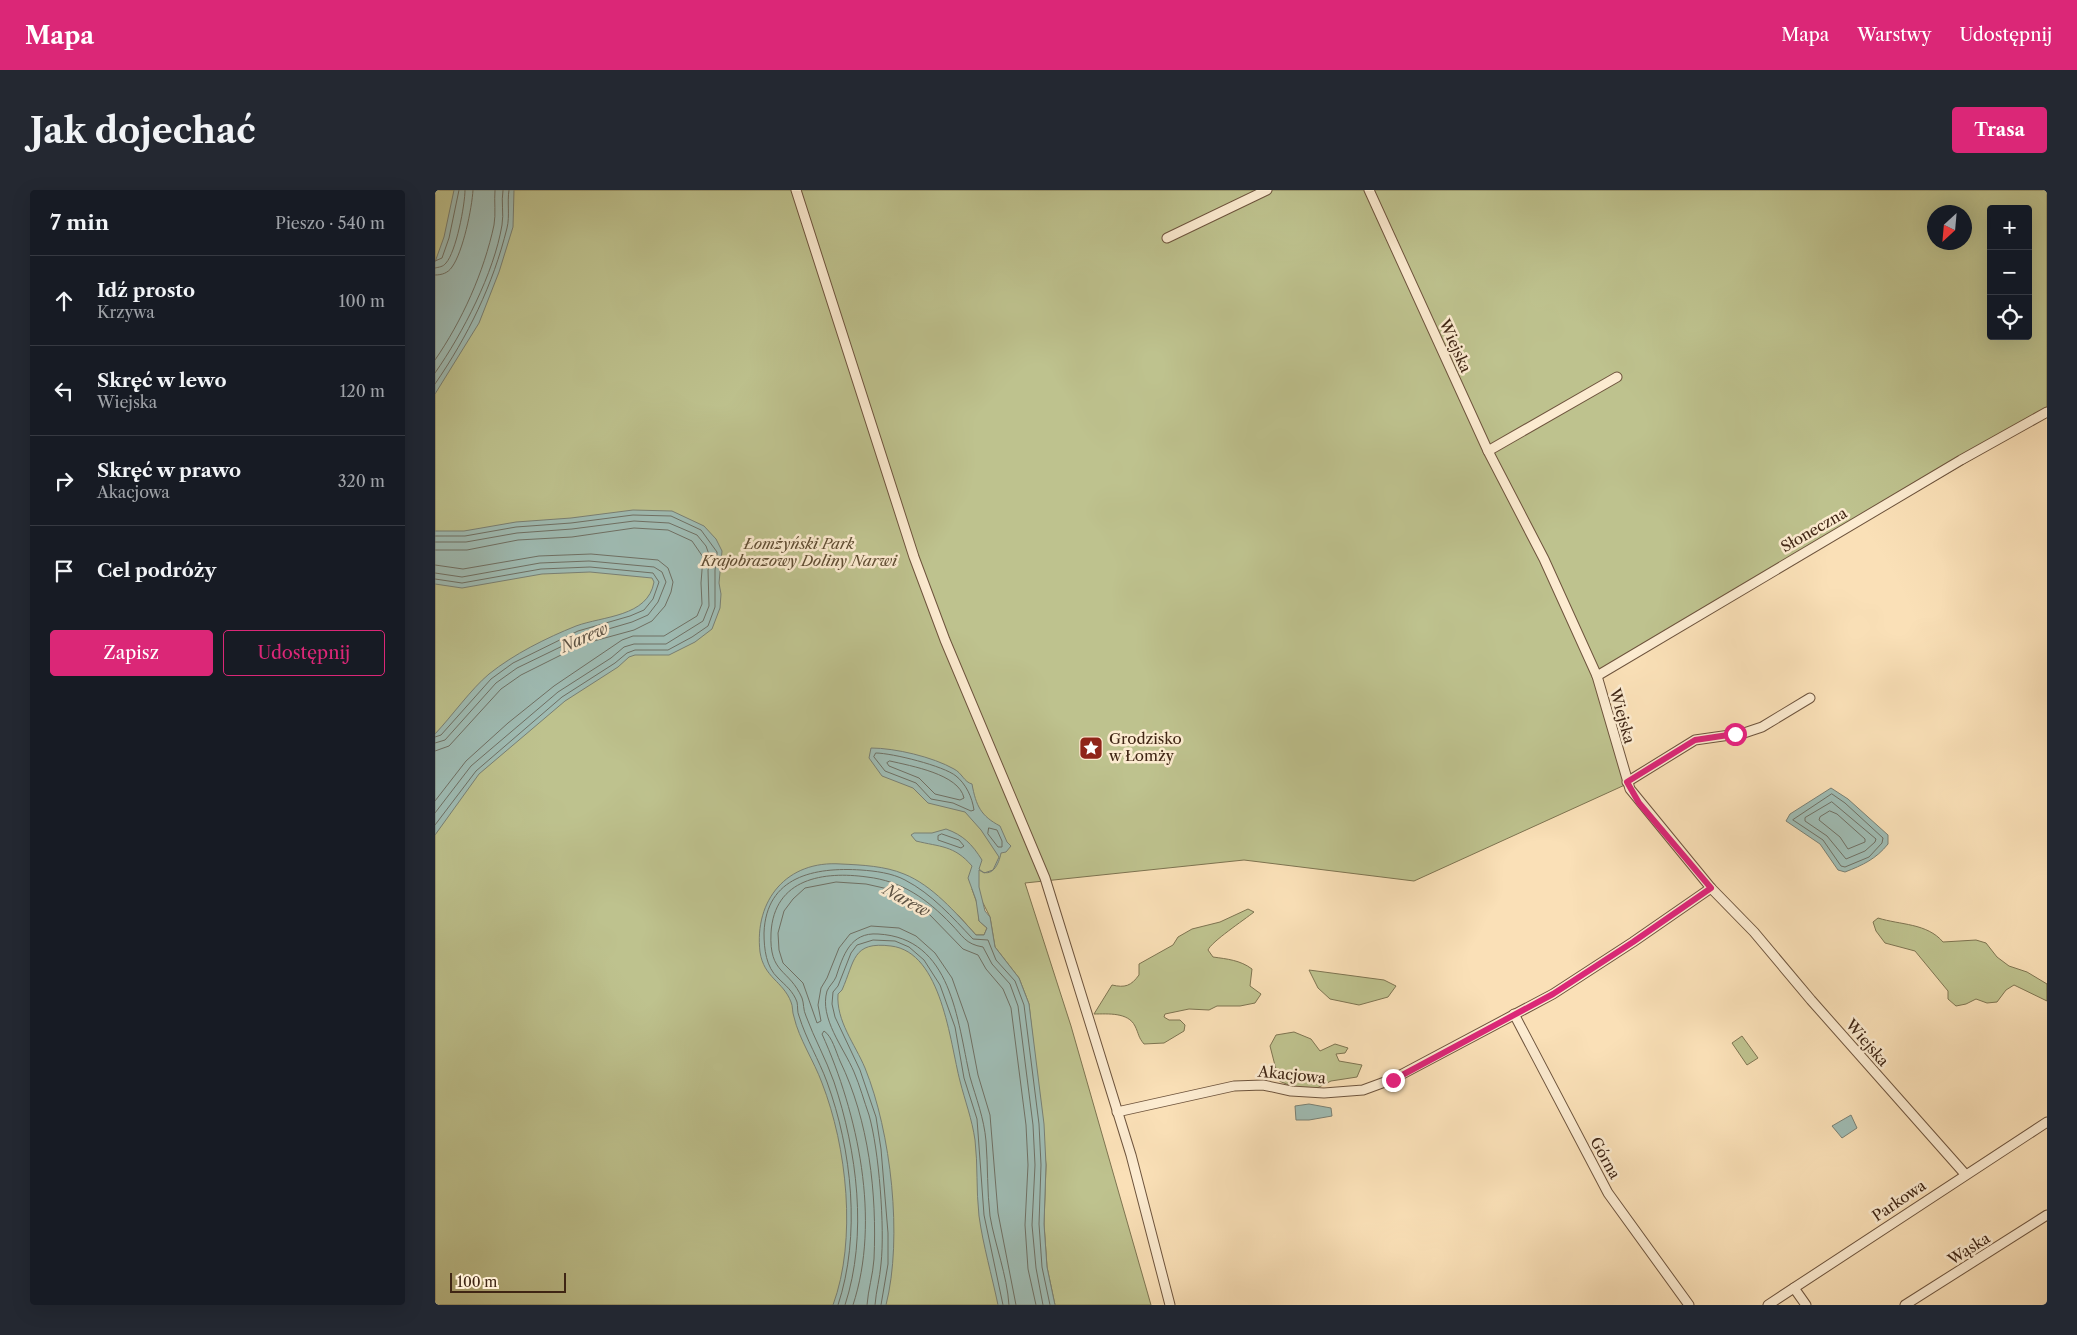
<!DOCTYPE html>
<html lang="pl">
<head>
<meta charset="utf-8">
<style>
  body { margin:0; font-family:"Libre Caslon Text",serif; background:#242831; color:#f1f3f6 }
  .controls { position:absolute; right:15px; top:15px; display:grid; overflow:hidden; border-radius:5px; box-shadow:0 5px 20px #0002 }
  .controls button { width:45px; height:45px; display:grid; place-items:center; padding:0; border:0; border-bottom:1px solid #363941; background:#171b24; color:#f1f3f6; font:25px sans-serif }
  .compass { position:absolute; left:1492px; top:15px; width:45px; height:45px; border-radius:50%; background:#171b24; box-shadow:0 5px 20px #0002; rotate:206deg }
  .scale { position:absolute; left:15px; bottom:12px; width:116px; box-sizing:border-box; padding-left:5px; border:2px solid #3f2514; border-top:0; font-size:14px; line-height:18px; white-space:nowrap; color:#3f2514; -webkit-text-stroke:4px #fcebd0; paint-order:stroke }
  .stop { position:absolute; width:15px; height:15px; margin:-11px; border:4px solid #db2777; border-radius:50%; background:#fff }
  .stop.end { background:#db2777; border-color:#fff; box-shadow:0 1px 5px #0008 }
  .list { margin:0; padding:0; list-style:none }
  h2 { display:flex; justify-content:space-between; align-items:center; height:65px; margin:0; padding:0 20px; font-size:21px }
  h2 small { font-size:16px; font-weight:400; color:#9ea1a6 }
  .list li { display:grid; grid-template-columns:32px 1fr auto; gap:15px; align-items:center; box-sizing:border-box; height:90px; padding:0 20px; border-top:1px solid #363941 }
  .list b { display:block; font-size:19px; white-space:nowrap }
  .list p { margin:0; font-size:16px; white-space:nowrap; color:#9ea1a6 }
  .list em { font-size:16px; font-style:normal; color:#9ea1a6 }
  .actions { display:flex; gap:10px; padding:15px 20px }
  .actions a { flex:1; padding:11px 0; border:1px solid #db2777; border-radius:5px; text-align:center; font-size:18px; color:#db2777 }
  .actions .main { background:#db2777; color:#fff }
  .icon { flex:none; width:28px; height:28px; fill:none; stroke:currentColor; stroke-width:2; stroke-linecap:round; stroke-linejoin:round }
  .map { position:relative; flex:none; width:1612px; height:1115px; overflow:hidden; border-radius:5px }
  header { display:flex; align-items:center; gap:30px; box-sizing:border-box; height:70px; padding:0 25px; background:#db2777; color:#fff }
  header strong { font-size:24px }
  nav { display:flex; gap:28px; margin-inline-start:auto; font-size:18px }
  .intro { display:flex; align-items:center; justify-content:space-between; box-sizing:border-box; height:120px; padding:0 30px }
  h1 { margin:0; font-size:35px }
  .button { padding:12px 22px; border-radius:5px; background:#db2777; color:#fff; font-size:18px; font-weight:700 }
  main { display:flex; gap:30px; padding:0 30px }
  aside { flex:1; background:#171b24; border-radius:5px; box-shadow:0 5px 20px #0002 }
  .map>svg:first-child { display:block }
  .green { fill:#bec28e; stroke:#7e7451; fill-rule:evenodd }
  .water { fill:#9fbcb4; stroke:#798074 }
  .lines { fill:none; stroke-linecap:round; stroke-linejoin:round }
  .shore { stroke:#6f7064; stroke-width:1 }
  .minor-casing { stroke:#6e543d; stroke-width:11 }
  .minor { stroke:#fcebd0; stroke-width:9 }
  .route { stroke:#db2777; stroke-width:6 }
  .labels { text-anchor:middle; stroke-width:5; stroke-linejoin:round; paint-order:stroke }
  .street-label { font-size:15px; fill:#3f2514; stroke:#fcebd0 }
  .park-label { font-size:15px; font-style:italic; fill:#5f4c32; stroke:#fcebd0 }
  .poi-label { font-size:15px; fill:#3f2514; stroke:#fcebd0; text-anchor:start }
  .water-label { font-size:16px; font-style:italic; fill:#5c5244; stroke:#fcebd0 }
</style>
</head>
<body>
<header>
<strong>Mapa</strong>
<nav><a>Mapa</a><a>Warstwy</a><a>Udostępnij</a></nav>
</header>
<div class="intro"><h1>Jak dojechać</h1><a class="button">Trasa</a></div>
<main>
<aside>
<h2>7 min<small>Pieszo · 540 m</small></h2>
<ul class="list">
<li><svg class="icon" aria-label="ahead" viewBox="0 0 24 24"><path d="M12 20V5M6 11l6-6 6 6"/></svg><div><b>Idź prosto</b><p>Krzywa</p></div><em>100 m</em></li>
<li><svg class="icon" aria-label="left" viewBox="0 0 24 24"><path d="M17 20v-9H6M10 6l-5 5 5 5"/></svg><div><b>Skręć w lewo</b><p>Wiejska</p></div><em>120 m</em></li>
<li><svg class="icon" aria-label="right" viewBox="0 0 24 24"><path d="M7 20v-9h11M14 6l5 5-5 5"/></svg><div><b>Skręć w prawo</b><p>Akacjowa</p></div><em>320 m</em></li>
<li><svg class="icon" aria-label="arrive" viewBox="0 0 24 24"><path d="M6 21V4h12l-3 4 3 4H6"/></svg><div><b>Cel podróży</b></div></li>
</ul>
<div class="actions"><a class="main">Zapisz</a><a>Udostępnij</a></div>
</aside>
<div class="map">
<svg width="1612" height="1115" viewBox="0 0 1612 1115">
  <rect width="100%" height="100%" fill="#fae0b7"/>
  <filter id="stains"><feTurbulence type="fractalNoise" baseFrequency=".004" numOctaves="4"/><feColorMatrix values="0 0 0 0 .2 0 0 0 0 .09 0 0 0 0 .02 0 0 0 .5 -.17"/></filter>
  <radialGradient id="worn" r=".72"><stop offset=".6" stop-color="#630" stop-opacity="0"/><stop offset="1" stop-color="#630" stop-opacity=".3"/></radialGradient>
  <!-- green -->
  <g class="green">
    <path d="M 0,0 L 1612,0 L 1612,225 L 1159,491 L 1192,594 L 979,691 L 809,670 L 590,693 L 636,836 L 716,1115 L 620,1115 L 612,1077 L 609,1034 L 611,975 L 594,814 L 584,788 L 560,757 L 555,727 L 548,713 L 537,699 L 543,716 L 544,731 L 552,738 L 549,745 L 541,745 L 524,726 L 495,703 L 607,1115 L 0,1115 ZM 1556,19 L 1593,19 L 1593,146 L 1556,146 ZM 1500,22 L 1530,22 L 1530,52 L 1500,52 Z"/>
    <path d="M 813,719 L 819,722 C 809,730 776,752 773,760 L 778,767 C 792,769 805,770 817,779 L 815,796 L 826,804 L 820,813 L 805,816 L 782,816 L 774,820 L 754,819 L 730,824 L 729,827 L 734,830 L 745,830 L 750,835 L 749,841 L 729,853 L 709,854 C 703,847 704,844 700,836 C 693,822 673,824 659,824 L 677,795 C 690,798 696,796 704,785 L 704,774 L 738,755 L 743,747 L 757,739 L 785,732 Z"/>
    <path d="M 1443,728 C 1465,735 1492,733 1508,752 L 1541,750 L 1551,753 L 1562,767 L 1574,776 L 1592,782 L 1612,794 L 1612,811 L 1579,795 L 1571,800 L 1562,812 L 1552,813 L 1541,809 L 1531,814 L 1521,816 L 1513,809 L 1513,801 L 1480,761 L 1450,753 L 1441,741 L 1438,732 Z"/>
    <polygon points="874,780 949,790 961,796 953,807 924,815 895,809 883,798"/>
    <polygon points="859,842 876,849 885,861 900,854 913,858 910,863 901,864 904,871 927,875 922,887 896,891 882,898 859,897 844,891 835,856 841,845"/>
    <polygon points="1307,846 1323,868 1312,875 1297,853"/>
  </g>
  <!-- water -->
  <g class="water">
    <polygon points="19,0 79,0 78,37 64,82 44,133 0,204 0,72 9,47"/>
    <path d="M 198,320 L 237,321 L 269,336 L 281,349 L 287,361 L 284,393 L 286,404 L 285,418 L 277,439 L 260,452 L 234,465 L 200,465 L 194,467 L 183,477 L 130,511 L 44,584 L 0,645 L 0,544 C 17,526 36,499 54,484 C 79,464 111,448 141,436 C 168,426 213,427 219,392 L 217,388 L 155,382 L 107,384 L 27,398 L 0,394 L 0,341 L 29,341 L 81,332 L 136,328 Z"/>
    <path d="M 436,558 C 460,558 498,567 519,579 C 527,583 529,592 537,594 C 541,616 546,626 565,636 L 572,652 L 576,656 L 571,662 L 566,663 C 564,674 557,689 544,680 L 544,697 L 550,721 L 555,727 L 560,757 L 584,788 L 594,814 L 609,934 L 611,975 L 609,1034 L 612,1077 L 620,1115 L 563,1115 C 557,1086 548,1055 544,1026 C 541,1000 543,975 540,950 C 537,929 530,911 525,891 C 515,853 507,762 456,756 C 417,751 420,771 407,800 L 403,804 C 401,831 420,854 430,878 C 456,942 468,1048 451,1115 L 398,1115 C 422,1050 412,957 387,893 C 379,871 364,849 359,827 C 357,822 358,816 356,812 C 348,791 329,788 325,762 C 319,710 352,670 406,674 C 427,675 450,676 469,684 C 497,695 521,723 541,745 L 549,745 L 552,738 L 544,731 L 541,710 L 533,688 L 537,676 C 519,655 505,657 481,651 L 476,645 L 479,643 L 497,643 L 511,639 C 528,645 537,654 547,670 L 544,679 L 549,683 L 558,680 L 564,667 L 546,640 L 530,622 L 493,613 L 478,598 L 447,586 L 434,568 Z"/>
    <path d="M 1396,598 L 1413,609 L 1453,645 L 1453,654 C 1441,669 1428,675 1410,682 L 1403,680 L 1385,654 L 1351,631 L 1355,624 Z"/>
    <polygon points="874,914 896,918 897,926 874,930 861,930 860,916"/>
    <polygon points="1416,925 1422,938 1407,948 1397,936"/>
  </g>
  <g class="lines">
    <!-- shore -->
    <g class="shore">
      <polyline points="0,71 7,68 14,48 24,0"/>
      <path d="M 0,78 C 4,77 8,77 11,73 C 21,62 30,15 30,0"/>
      <path d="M 0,85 C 7,85 13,83 17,77 C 28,62 37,18 38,0"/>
      <path d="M 0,170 C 27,131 49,82 59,35 C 61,24 59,11 60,0"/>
      <path d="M 0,183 C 28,143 59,83 67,35 C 69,24 66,12 68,0"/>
      <path d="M 0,194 C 33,146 58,95 72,38 C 75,26 72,12 74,0"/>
      <polyline points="0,346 30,346 81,337 136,333 198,325 236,326 266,340 282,362 282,370 280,380 280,417 273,436 257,447 233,460 200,460 192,463 180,473 127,507 41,581 0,635"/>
      <polyline points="0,352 31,352 82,343 137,339 199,331 234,333 262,345 271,356 276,370 273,380 274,416 268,431 231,454 199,454 189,457 176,468 123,502 36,576 0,623"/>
      <polyline points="0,360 32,360 83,350 137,347 199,338 233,340 257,351 268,367 266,393 267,414 262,426 229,446 198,446 187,450 119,496 73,533 31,571 0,611"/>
      <polyline points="0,375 28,379 104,366 156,364 223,370 233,378 238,392 236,402 230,416 217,431 199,440 148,454 86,485 66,499 14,556 0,561"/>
      <polyline points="0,383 27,387 105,373 154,371 219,377 227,382 231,392 223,412 213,425 197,432 146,447 82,478 61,493 10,550 0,553"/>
      <polyline points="0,389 27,393 106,379 155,377 218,383 224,392 218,409 209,420 195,426 143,441 78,473 56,489 6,545 0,547"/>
      <path d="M 441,563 C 457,563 509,576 521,586 C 531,594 537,607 539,620 L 536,621 L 518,613 L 496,609 L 481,593 L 450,581 L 439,567 Z"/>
      <path d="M 455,571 C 476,576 524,584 529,608 L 525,610 L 500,604 L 484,588 L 454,576 L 452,573 Z"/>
      <polygon points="1397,604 1410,613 1448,648 1447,653 1434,667 1410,677 1406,676 1388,650 1358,630"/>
      <polygon points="1397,612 1441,649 1440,652 1430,661 1411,669 1392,646 1370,631 1370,628"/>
      <polygon points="1395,621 1402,624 1430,649 1430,652 1413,659 1405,647 1384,630 1385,627"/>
      <polygon points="554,638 562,640 567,651 567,657 563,657 553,644"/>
      <polygon points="507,644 524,650 529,656 526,658 503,650 503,646"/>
      <path d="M 403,1115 C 426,1046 417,960 392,892 C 384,870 371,849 364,826 C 362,822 363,816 362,812 C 358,801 351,796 343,788 C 331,777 329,759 329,743 C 331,686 380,677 426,680 C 440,681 457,683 470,690 C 497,704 517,727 538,749 L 553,750 L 561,770 L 580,791 L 589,815 L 604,934 L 606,975 L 604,1034 L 607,1077 L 615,1115"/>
      <path d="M 410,1115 C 433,1045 422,961 399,892 C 391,869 379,848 371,826 C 368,820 369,813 367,808 C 354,778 334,785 336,743 C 339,688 389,681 432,687 C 467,691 492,709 516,734 C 528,746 530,754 548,757 L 557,774 L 575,794 L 583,816 L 598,935 L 600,975 L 597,1035 L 601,1078 L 608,1115"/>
      <path d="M 418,1115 C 446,1030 423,924 387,844 L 389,841 C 397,846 401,862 405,871 C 434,931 442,1003 439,1069 C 438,1085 433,1100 432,1115"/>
      <path d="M 440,1115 C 441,1101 445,1088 446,1074 C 450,1038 444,960 434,925 C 429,911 425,896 419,882 C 409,858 384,828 392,801 C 394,796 399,792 401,787 C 408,766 415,742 443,744 C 517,748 522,830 535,887 C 541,908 549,928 551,951 C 553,976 552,1001 555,1026 C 560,1055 572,1085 574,1115"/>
      <polyline points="446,1115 453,1074 453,1043 446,959 441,927 425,880 400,827 397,814 398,802 403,796 416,763 422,755 438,750 460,751 474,757 489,770 505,795 520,837 529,888 542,929 549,1025 568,1115"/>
      <polyline points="581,1115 563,1023 555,925 543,885 533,833 517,788 500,763 481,746 464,738 436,736 415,744 404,758 392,788 386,798 383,815 386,831 382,833 368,793 348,773 344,760 343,743 349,721 358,709 370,698 401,692 431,694 462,701 494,724 528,759 543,765 551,779 568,799 576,818 591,935 593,975 590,1035 593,1079 601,1115"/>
    </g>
    <!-- minor casing -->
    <g class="minor-casing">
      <g id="minor">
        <polyline points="361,0 479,367 510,450 610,688 696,965 735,1115"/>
        <polyline points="934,0 1053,261 1109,369 1162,486 1195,599 1276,698 1319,742 1376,810 1530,984"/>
        <polyline points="732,48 832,0"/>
        <polyline points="1053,261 1182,187"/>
        <polyline points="1162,486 1526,270 1612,222"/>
        <polyline points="1192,592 1260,550 1309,543 1327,537 1375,508"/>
        <polyline points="1079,824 1173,1003 1254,1115"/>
        <polyline points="682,922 799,896 828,895 856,901 889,903 928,900 958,889 1118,804 1198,752 1276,698"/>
        <polyline points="1359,1098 1371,1115"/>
        <polyline points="1333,1115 1612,932"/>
        <polyline points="1470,1115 1612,1025"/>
      </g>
    </g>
    <!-- minor -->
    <use href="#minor" class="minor"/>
  </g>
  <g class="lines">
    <!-- route -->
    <polyline class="route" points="958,890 1118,804 1198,752 1276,698 1204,613 1192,592 1260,550 1300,544"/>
  </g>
  <!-- icons -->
  <defs>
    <g id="sight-square" transform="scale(1.25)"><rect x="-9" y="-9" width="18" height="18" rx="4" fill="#8f2418" stroke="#fcebd0"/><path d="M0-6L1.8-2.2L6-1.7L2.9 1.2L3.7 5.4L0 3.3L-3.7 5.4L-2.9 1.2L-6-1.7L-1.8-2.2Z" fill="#fff"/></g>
  </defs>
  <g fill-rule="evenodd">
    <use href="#sight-square" x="656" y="558"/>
  </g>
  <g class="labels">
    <!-- street labels -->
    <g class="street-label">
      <text transform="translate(1020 156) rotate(66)" y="5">Wiejska</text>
      <text transform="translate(1379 340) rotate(-30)" y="5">Słoneczna</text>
      <text transform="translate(1187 526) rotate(74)" y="5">Wiejska</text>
      <text transform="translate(1432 853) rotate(49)" y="5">Wiejska</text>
      <text transform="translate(857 885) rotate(6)" y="5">Akacjowa</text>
      <text transform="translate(1170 968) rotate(61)" y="5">Górna</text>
      <text transform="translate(1464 1011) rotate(-34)" y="5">Parkowa</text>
      <text transform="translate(1534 1059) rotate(-32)" y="5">Wąska</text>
    </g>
    <!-- park labels -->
    <g class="park-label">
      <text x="364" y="359">Łomżyński Park<tspan x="364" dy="17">Krajobrazowy Doliny Narwi</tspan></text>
    </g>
    <!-- poi labels -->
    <g class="poi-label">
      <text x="674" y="554">Grodzisko<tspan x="674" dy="17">w Łomży</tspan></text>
    </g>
    <!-- water labels -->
    <g class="water-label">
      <text transform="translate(149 447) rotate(-24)" y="6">Narew</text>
      <text transform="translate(472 710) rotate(29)" y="6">Narew</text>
    </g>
  </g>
  <rect width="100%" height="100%" filter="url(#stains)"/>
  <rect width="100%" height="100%" fill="url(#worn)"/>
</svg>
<div class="controls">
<button>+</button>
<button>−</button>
<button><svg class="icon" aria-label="locate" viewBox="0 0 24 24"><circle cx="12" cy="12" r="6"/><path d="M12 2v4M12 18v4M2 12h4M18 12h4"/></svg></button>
</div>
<svg class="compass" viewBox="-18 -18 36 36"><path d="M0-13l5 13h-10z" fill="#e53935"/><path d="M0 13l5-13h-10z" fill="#9ea1a6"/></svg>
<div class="scale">100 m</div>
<div class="stop" style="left:1300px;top:544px"></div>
<div class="stop end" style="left:958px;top:890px"></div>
</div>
</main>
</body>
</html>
